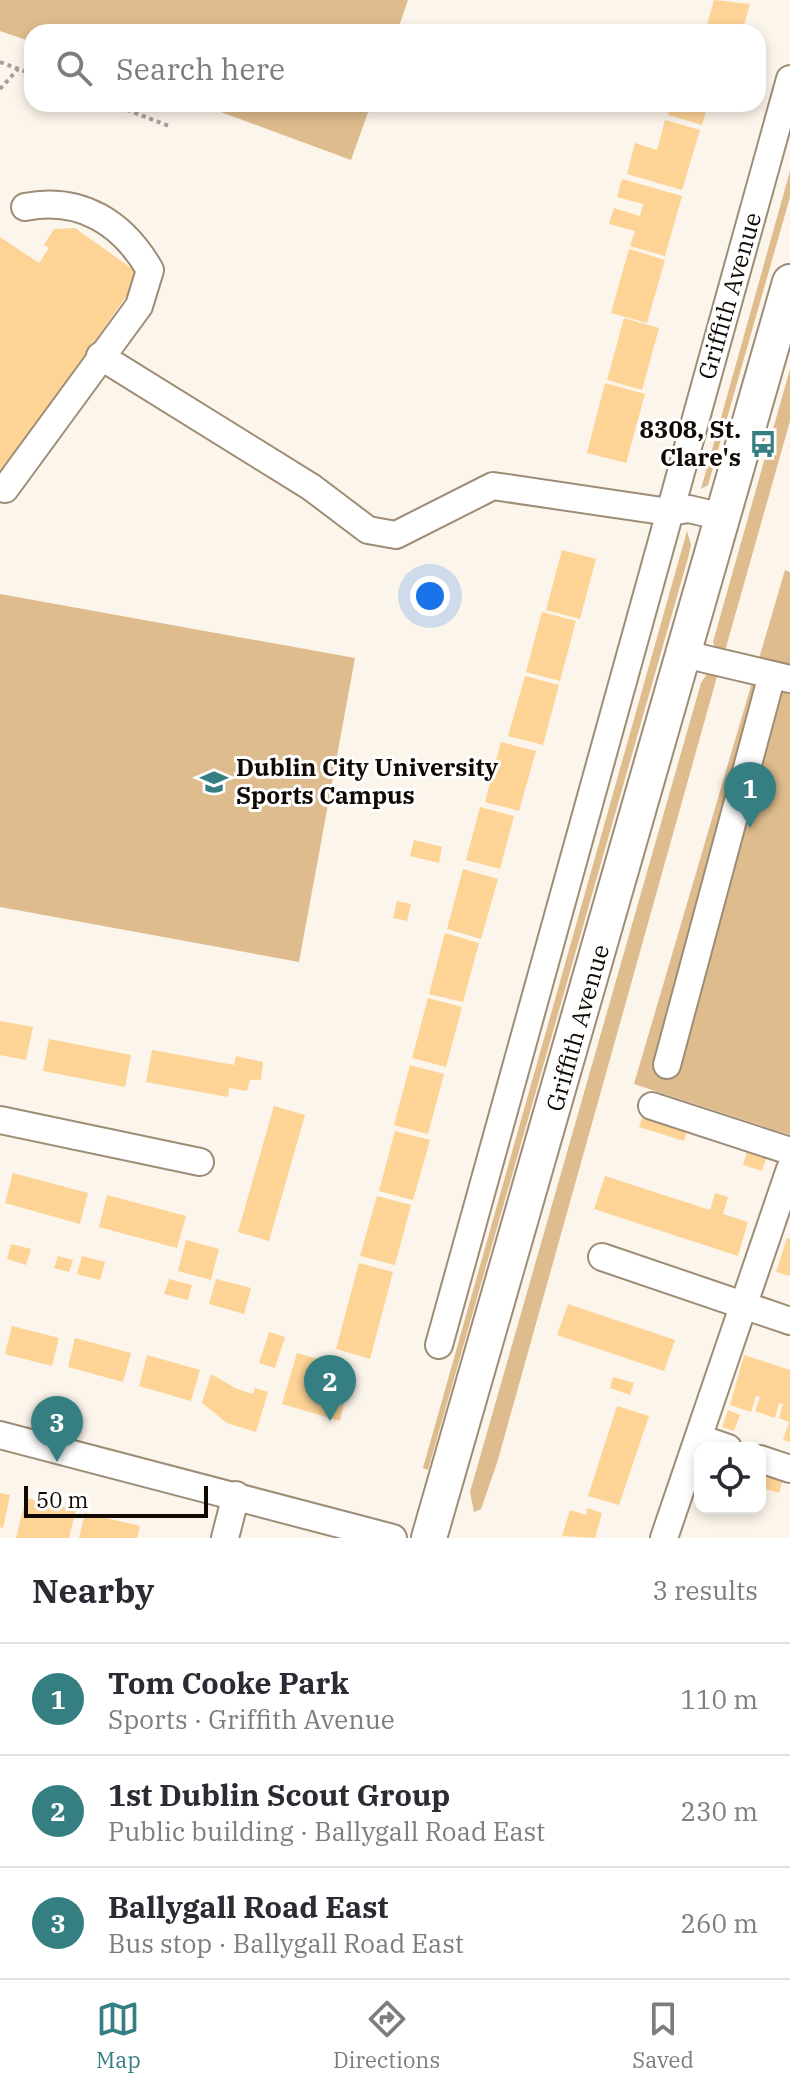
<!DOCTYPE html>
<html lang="en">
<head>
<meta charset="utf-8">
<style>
  body { margin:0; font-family:"IBM Plex Serif",serif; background:#f7f7f7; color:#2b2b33 }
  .controls { position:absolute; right:24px; bottom:24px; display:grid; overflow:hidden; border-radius:16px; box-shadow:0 4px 12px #0003 }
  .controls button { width:72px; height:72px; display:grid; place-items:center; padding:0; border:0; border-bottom:2px solid #e1e1e2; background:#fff; color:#2b2b33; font:40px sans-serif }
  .scale { position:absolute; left:24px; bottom:20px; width:184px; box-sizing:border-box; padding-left:8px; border:4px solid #100a03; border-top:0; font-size:22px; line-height:28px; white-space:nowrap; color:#100a03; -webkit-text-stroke:6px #fff; paint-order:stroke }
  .you { position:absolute; left:430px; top:596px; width:28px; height:28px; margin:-20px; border:6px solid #fff; border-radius:50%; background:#1a73e8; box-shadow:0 0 0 12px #1a73e833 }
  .badge { display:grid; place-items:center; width:52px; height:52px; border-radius:50%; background:#357e82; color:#fff; font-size:26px; font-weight:700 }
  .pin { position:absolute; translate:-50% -66px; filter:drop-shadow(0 2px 4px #0008) }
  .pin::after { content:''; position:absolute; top:42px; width:28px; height:24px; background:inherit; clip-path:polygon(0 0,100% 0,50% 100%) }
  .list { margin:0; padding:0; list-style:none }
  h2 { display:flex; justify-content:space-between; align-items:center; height:104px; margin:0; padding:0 32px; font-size:34px }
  h2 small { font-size:26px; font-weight:400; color:#7c7c81 }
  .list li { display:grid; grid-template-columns:52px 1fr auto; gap:24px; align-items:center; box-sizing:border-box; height:112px; padding:0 32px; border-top:2px solid #e1e1e2 }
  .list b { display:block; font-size:30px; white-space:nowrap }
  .list p { margin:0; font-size:26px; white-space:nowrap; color:#7c7c81 }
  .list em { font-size:26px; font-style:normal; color:#7c7c81 }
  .icon { flex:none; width:44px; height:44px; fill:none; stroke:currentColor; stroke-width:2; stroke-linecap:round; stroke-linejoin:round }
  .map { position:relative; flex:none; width:790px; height:1538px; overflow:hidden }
  .search { position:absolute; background:#fff; box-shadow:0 4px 12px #0003; left:24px; right:24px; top:24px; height:88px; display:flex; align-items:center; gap:20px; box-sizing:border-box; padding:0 28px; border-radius:24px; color:#7c7c81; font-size:30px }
  .sheet { height:440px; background:#fff }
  nav { display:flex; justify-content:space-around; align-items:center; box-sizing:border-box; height:112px; border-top:2px solid #e1e1e2; background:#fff; font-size:22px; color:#7c7c81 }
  nav a { display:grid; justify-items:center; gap:4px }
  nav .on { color:#357e82 }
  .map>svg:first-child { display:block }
  .green { fill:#debc8d }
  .building { fill:#fdd396 }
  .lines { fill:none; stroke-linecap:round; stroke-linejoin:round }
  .minor-casing { stroke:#9e8d76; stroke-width:30 }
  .major-casing { stroke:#9e8d76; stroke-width:38 }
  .path { stroke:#a7a098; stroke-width:4; stroke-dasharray:4 4; stroke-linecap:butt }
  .minor { stroke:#fff; stroke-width:26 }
  .major { stroke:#fff; stroke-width:34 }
  .labels { text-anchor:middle; stroke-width:6; stroke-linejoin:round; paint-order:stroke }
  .street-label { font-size:24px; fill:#100a03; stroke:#fff }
  .poi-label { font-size:24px; font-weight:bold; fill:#100a03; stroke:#fff; text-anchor:end }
</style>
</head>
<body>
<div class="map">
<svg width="790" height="1538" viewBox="0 0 790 1538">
  <rect width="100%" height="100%" fill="#fcf5eb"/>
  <!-- green -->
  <g class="green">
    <polygon points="0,0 408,0 397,32 32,32 32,42 0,31"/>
    <polygon points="199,104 371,104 351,160"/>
    <polygon points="790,171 790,197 708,485 701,489"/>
    <polygon points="790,369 790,421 725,651 715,648 713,642"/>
    <polygon points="687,531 691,545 688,558 428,1470 423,1468"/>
    <polygon points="785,570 790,572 790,1135 634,1084"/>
    <polygon points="0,594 355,658 299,962 0,907"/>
    <polygon points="708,672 718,673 497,1463 481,1509 474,1512 470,1492 701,683"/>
  </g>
  <!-- building -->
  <g class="building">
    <polygon points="714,0 750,4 742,32 705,32"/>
    <polygon points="671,104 708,104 702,125 668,115"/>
    <polygon points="665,120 700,130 682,190 627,174 635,143 657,150"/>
    <polygon points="622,179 682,196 665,256 630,246 635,231 609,224 614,208 640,216 643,204 617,197"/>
    <polygon points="75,228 141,275 0,477 0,237 39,263 49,248 44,245 54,229"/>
    <polygon points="629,249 665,260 647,323 611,313"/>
    <polygon points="624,318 659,328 642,390 607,380"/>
    <polygon points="605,383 645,394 626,463 587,453"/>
    <polygon points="562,550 596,559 580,619 546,610"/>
    <polygon points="542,612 576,621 560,681 526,672"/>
    <polygon points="525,676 559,685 543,745 508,736"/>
    <polygon points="501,742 536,751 519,811 485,802"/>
    <polygon points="480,807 514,816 500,869 466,860"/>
    <polygon points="414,840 442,847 439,863 410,856"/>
    <polygon points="463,869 498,879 481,939 447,929"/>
    <polygon points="397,901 411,904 407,921 393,918"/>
    <polygon points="445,933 479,943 463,1002 429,994"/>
    <polygon points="428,998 462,1007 446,1067 412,1058"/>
    <polygon points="0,1021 33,1027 26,1060 0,1055"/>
    <polygon points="49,1039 131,1055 125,1087 43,1071"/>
    <polygon points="152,1050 234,1065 236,1056 263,1062 261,1080 250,1080 247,1091 229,1088 228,1097 146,1082"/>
    <polygon points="410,1065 444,1074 428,1134 394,1125"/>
    <polygon points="274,1106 305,1115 269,1241 238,1232"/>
    <polygon points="645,1110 689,1123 684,1141 639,1127"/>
    <polygon points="395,1131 430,1140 413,1200 379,1191"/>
    <polygon points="749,1144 769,1149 762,1171 743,1165"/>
    <polygon points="13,1173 88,1193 80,1224 5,1203"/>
    <polygon points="605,1176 710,1210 715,1193 728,1197 723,1214 748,1222 738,1256 594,1209"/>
    <polygon points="107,1195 186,1216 177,1248 99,1227"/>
    <polygon points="377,1196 411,1205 395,1265 360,1256"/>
    <polygon points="787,1238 790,1239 790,1276 776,1272"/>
    <polygon points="186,1240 219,1249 211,1280 178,1271"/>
    <polygon points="11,1244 31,1249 26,1265 7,1259"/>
    <polygon points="58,1256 73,1260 69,1272 54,1268"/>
    <polygon points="82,1256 105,1262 100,1280 77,1274"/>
    <polygon points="359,1263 393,1272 370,1359 336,1349"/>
    <polygon points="169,1279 192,1285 188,1300 164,1294"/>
    <polygon points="216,1279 251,1288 244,1314 209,1304"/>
    <polygon points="568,1304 675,1340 664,1371 557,1335"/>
    <polygon points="12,1326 59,1338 52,1366 5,1354"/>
    <polygon points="269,1332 285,1337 275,1368 259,1363"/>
    <polygon points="75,1338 131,1353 123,1382 68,1367"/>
    <polygon points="297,1353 351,1369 340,1421 282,1404"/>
    <polygon points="147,1355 200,1370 191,1401 139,1386"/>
    <polygon points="744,1355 790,1370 790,1442 783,1440 789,1422 779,1418 783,1404 779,1403 775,1418 755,1411 760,1397 756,1396 751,1412 730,1405"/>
    <polygon points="211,1374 237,1389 253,1394 255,1388 268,1392 256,1432 227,1423 202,1403"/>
    <polygon points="613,1377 634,1383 630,1395 610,1388"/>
    <polygon points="617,1406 649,1416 619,1505 588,1496"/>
    <polygon points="728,1410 740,1415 734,1431 722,1427"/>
    <polygon points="763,1467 785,1473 779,1493 760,1487"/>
    <polygon points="0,1493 10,1495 3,1528 0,1527"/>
    <polygon points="26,1498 76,1510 69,1538 16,1538"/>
    <polygon points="587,1508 602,1513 595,1538 562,1536 570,1510 586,1515"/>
    <polygon points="85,1513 140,1526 137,1538 79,1538"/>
  </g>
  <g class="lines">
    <!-- minor casing -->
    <g class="minor-casing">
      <g id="minor">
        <polyline points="100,356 311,487 368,530 396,535 493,486 669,512 689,509 723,517"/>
        <path d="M 5,489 L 139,306 L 150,270 C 123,223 81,196 25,207"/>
        <polyline points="684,654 790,679"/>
        <polyline points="667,1065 772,675"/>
        <polyline points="652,1106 790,1151"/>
        <polyline points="0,1120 200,1162"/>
        <polyline points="602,1257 790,1321"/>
        <polyline points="439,1345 790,79"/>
        <polyline points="0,1435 393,1538"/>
        <polyline points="699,1438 728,1448"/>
        <polyline points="760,1459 790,1469"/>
        <polyline points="225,1538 236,1495"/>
        <polyline points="664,1538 790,1169"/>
      </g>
    </g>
    <!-- major casing -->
    <g class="major-casing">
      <polyline id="major" points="429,1538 790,282"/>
    </g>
    <!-- path -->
    <g class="path">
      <polyline points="0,62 32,74"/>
      <polyline points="0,89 18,69"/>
      <polyline points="112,104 169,126"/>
    </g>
    <!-- minor -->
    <use href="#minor" class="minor"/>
    <!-- major -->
    <use href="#major" class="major"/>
  </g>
  <!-- icons -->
  <defs>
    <g id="bus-bare" transform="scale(2.16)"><path d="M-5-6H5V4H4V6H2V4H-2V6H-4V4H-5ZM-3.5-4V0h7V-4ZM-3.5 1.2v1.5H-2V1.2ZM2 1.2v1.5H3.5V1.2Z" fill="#357e82" stroke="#fff" stroke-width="2.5" paint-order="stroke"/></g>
    <g id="university-bare" transform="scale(2.16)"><path d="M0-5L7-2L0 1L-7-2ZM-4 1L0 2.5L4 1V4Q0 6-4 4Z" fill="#357e82" stroke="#fff" stroke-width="2.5" paint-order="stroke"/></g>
  </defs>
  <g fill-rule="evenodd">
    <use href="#bus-bare" x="763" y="444"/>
    <use href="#university-bare" x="214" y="782"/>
  </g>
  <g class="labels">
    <!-- street labels -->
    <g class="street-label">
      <text transform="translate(730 296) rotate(-74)" y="8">Griffith Avenue</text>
      <text transform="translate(578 1028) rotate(-74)" y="8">Griffith Avenue</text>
    </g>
    <!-- poi labels -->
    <g class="poi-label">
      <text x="741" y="438">8308, St.<tspan x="741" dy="28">Clare's</tspan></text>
      <text x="236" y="776" text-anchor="start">Dublin City University<tspan x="236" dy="28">Sports Campus</tspan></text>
    </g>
  </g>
</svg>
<div class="controls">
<button><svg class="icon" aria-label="locate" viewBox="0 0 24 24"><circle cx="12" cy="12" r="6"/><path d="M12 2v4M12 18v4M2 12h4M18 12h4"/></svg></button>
</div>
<div class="scale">50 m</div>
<div class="you"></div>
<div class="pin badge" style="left:750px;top:828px">1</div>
<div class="pin badge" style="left:330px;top:1421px">2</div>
<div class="pin badge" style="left:57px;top:1462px">3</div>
<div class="search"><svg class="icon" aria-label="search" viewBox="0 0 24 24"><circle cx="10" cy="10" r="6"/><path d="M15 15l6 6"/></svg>Search here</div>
</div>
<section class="sheet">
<h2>Nearby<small>3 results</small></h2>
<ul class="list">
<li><span class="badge">1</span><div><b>Tom Cooke Park</b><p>Sports · Griffith Avenue</p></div><em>110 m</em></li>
<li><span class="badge">2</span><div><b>1st Dublin Scout Group</b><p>Public building · Ballygall Road East</p></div><em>230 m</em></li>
<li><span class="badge">3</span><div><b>Ballygall Road East</b><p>Bus stop · Ballygall Road East</p></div><em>260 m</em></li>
</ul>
</section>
<nav>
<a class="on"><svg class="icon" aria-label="map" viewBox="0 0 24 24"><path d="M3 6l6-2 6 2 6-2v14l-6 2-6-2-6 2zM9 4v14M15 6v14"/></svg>Map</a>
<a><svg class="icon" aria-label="directions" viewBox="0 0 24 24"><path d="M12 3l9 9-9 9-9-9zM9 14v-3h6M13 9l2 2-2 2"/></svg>Directions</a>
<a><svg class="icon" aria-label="saved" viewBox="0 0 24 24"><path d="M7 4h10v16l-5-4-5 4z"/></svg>Saved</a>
</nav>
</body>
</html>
